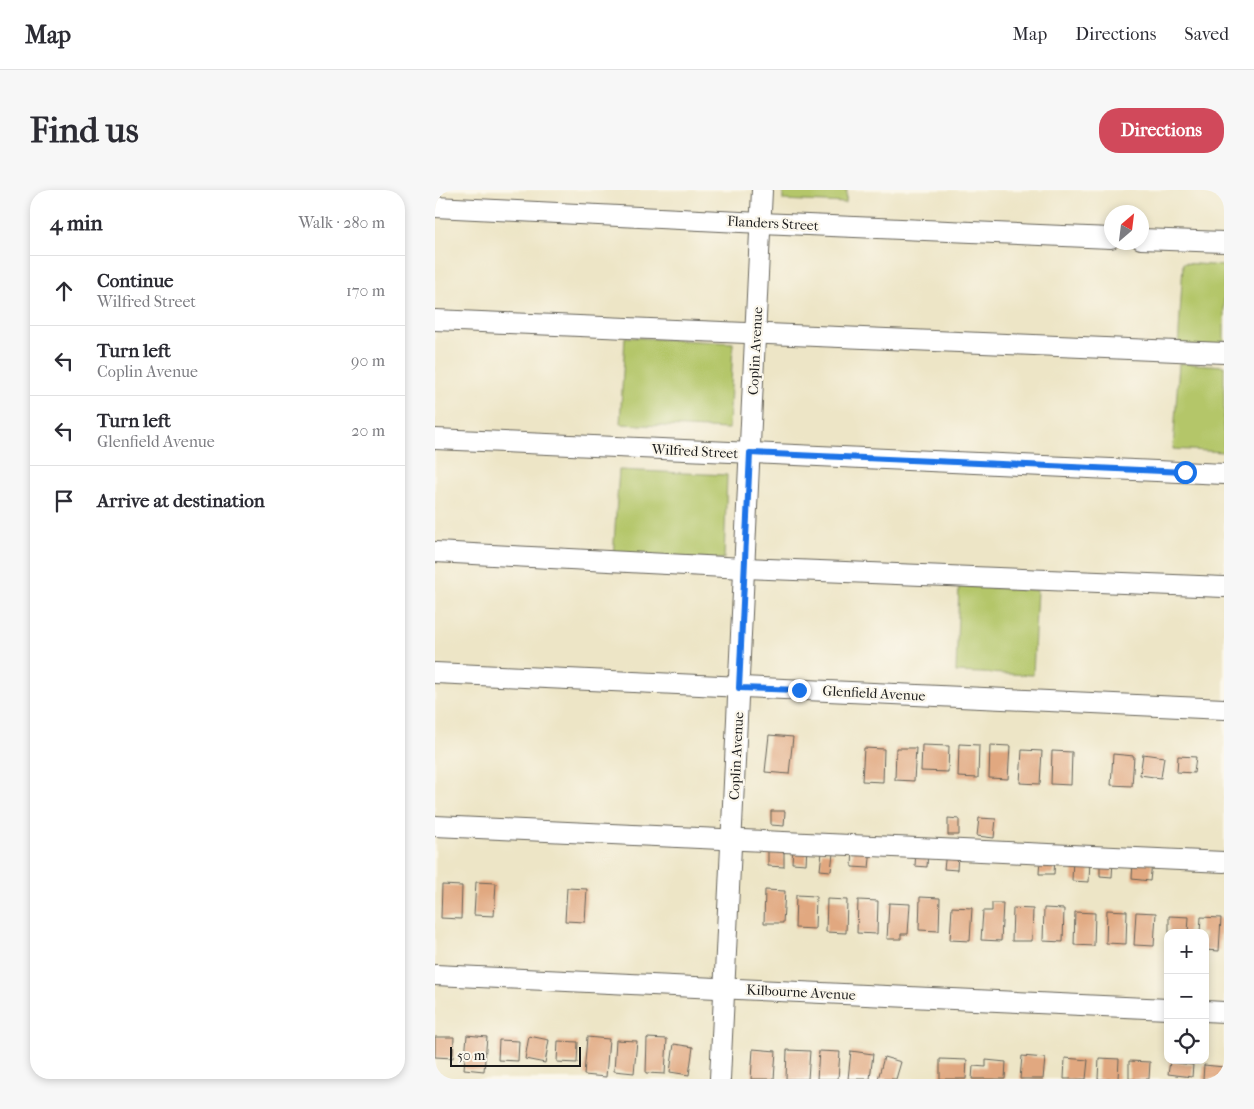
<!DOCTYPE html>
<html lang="en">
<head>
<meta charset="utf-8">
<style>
  body { margin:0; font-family:"IM FELL French Canon",serif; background:#f7f7f7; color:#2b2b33 }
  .controls { position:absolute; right:15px; bottom:15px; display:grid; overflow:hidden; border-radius:10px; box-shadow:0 2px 8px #0003 }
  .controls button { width:45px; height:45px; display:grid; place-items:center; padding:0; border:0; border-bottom:1px solid #e1e1e2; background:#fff; color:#2b2b33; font:25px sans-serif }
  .compass { position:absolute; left:669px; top:15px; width:45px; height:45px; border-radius:50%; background:#fff; box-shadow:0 2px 8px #0003; rotate:28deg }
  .scale { position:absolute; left:15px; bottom:12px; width:131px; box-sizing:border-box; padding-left:5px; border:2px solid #1c1c1c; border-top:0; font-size:14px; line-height:18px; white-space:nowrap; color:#1c1c1c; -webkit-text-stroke:4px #fbf7ec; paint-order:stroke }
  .stop { position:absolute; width:15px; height:15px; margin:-11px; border:4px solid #1a73e8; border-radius:50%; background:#fff }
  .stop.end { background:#1a73e8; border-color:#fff; box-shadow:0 1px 5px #0008 }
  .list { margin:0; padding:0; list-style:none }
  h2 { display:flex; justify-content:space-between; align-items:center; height:65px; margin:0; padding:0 20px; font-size:21px }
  h2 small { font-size:16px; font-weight:400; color:#7c7c81 }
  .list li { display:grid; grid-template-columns:32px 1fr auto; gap:15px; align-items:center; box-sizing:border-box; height:70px; padding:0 20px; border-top:1px solid #e1e1e2 }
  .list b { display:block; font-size:19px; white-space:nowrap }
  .list p { margin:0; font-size:16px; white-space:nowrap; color:#7c7c81 }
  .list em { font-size:16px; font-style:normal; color:#7c7c81 }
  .icon { flex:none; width:28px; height:28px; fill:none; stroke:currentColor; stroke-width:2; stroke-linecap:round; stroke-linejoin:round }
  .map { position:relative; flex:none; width:789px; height:889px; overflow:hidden; border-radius:20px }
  header { display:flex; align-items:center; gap:30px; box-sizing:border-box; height:70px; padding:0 25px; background:#fff; border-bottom:1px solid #e1e1e2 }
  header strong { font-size:24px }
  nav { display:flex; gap:28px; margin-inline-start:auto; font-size:18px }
  .intro { display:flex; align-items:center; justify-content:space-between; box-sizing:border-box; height:120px; padding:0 30px }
  h1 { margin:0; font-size:35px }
  .button { padding:12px 22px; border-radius:20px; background:#d1495b; color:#fff; font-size:18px; font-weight:700 }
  main { display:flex; gap:30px; padding:0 30px }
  aside { flex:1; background:#fff; border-radius:20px; box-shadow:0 2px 8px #0003 }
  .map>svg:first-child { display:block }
  .green { fill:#b4c669; stroke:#687142 }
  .building { fill:#e1a880 }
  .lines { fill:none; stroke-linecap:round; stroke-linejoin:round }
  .minor-casing { stroke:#656258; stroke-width:22 }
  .minor { stroke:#fff; stroke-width:20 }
  .route { stroke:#1a73e8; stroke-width:6 }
  .labels { text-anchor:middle; stroke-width:4.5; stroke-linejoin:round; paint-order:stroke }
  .street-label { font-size:14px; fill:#1c1c1c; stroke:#fbf7ec }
</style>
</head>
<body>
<header>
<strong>Map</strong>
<nav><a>Map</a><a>Directions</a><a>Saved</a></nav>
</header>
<div class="intro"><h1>Find us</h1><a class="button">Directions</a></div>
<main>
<aside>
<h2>4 min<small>Walk · 280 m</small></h2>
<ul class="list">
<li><svg class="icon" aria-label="ahead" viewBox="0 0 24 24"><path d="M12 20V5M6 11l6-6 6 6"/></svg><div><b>Continue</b><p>Wilfred Street</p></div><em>170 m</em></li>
<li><svg class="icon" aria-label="left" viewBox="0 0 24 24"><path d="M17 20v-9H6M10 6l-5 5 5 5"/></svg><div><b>Turn left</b><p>Coplin Avenue</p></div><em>90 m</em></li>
<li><svg class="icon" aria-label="left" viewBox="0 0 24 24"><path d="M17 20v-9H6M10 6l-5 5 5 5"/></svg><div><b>Turn left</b><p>Glenfield Avenue</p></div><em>20 m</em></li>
<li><svg class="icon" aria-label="arrive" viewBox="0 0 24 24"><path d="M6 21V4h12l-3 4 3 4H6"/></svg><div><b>Arrive at destination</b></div></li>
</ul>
</aside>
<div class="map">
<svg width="789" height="889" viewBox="0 0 789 889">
  <rect width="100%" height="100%" fill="#fbf7ec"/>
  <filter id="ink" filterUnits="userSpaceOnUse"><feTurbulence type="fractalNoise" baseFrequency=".02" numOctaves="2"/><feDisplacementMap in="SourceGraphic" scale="10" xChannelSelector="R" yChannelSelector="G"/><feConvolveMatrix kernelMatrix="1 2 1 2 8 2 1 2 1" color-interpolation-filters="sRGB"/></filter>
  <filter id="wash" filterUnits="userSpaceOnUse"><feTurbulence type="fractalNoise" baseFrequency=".0096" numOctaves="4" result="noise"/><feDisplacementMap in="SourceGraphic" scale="20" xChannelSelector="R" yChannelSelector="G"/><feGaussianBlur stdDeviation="1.12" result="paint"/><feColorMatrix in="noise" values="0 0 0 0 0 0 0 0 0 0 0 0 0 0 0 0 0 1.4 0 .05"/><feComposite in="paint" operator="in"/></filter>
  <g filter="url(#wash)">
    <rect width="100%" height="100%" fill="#ede5c6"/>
    <!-- green -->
    <g class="green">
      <polygon points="348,0 412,0 411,13 348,10"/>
      <polygon points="748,73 789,76 789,162 743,160"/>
      <polygon points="190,147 298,153 294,239 185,234"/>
      <polygon points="744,173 789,176 789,262 738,259"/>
      <polygon points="184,280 292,285 289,369 178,367"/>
      <polygon points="524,396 602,400 598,485 521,482"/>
    </g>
    <g id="blocks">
      <!-- building -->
      <g class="building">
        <polygon points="334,545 358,547 354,584 330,582"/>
        <polygon points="524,554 544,555 543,588 523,587"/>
        <polygon points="487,555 514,556 513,582 486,581"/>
        <polygon points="555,555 575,556 573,589 554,588"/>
        <polygon points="429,558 449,559 448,592 427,591"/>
        <polygon points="461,558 481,558 479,591 460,590"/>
        <polygon points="587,560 607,561 605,594 585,593"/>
        <polygon points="617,561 637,562 636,595 616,594"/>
        <polygon points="678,564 699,566 697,596 676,595"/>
        <polygon points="708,564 729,567 726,588 705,585"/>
        <polygon points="743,566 761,567 759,583 742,582"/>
        <polygon points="336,621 350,621 349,636 336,635"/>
        <polygon points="513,628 524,629 524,645 513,645"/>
        <polygon points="544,628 561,629 559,648 542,646"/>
        <polygon points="333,655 349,656 349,677 333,676"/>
        <polygon points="358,656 372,657 371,674 357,673"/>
        <polygon points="418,657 436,659 434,678 417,677"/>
        <polygon points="481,660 493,661 492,677 480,676"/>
        <polygon points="387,662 398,663 396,681 385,680"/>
        <polygon points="511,662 523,663 522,680 509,679"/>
        <polygon points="605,667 620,668 619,684 604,684"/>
        <polygon points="638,667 655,669 654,692 637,691"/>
        <polygon points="665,670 678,671 677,687 665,686"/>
        <polygon points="698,671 717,673 715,691 697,689"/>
        <polygon points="41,692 61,693 59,726 39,725"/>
        <polygon points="7,695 27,696 26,729 6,728"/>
        <polygon points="132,698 152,699 150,732 130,731"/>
        <polygon points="330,700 350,701 348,733 329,733"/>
        <polygon points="361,705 381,706 380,739 360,738"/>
        <polygon points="485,707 505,708 504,741 484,740"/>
        <polygon points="392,709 412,710 411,743 391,742"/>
        <polygon points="423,710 443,711 442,744 422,743"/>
        <polygon points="454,713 475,714 473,744 466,744 466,749 452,749"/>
        <polygon points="557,713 568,713 566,751 546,750 548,721 557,721"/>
        <polygon points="517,717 537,718 535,751 515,750"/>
        <polygon points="578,718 598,719 597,751 577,751"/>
        <polygon points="609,718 629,719 628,752 608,751"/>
        <polygon points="672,720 692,721 691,754 671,753"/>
        <polygon points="640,722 660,723 659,756 639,755"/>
        <polygon points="701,722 721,723 719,756 699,755"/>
        <polygon points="734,726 754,727 753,743 734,743"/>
        <polygon points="766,727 786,728 784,761 770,760 770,743 765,743"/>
        <polygon points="32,845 52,847 49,881 29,879"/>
        <polygon points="94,846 114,850 110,873 90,869"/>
        <polygon points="0,847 19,847 18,868 0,867"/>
        <polygon points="152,847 174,849 171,887 149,885"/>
        <polygon points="212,848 232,849 230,884 211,883"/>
        <polygon points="64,850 84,851 83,871 63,870"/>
        <polygon points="181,850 202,851 199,883 179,881"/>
        <polygon points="123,851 143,852 142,873 122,872"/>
        <polygon points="239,854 258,857 254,885 235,882"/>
        <polygon points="318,859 341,861 339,889 316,889"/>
        <polygon points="352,860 375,861 373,889 351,889"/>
        <polygon points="384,861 405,862 403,889 382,889"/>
        <polygon points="416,861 438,864 435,889 413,889"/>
        <polygon points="587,866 610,868 608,889 585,889"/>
        <polygon points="449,867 466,872 461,889 443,889"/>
        <polygon points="630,868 653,870 651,889 629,889"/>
        <polygon points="664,868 684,869 683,889 663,889"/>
        <polygon points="505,869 532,870 531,889 505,889"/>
        <polygon points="551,870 571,872 570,889 537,889 538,876 551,877"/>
        <polygon points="694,871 715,872 714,889 694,889"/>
        <polygon points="735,872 758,875 757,887 733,884"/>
        <polygon points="769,875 789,877 789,889 768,889"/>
      </g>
    </g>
  </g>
  <g filter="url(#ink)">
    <use href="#blocks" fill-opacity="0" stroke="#656258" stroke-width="1"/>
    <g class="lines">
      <!-- minor casing -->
      <g class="minor-casing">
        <g id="minor">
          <polyline points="0,17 326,33 676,48"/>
          <polyline points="706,49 789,52"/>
          <polyline points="0,130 789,163"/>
          <polyline points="0,249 789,284"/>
          <polyline points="0,362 309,378 789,397"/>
          <polyline points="0,483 789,519"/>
          <polyline points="0,636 789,672"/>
          <polyline points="0,785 733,819"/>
          <polyline points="770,821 789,822"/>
          <polyline points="285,889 327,0"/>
        </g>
      </g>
      <!-- minor -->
      <use href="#minor" class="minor"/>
    </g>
  </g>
  <g class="lines" filter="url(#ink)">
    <!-- route -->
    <polyline class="route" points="364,500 304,498 315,263 750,282"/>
  </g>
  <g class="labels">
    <!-- street labels -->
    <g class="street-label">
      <text transform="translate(338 33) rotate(3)" y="5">Flanders Street</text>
      <text transform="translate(320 161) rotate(-87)" y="5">Coplin Avenue</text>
      <text transform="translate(260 261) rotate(3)" y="5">Wilfred Street</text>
      <text transform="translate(439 503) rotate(3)" y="5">Glenfield Avenue</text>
      <text transform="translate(301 566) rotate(-87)" y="5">Coplin Avenue</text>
      <text transform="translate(366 802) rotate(3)" y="5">Kilbourne Avenue</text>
    </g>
  </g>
</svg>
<div class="controls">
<button>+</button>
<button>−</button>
<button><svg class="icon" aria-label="locate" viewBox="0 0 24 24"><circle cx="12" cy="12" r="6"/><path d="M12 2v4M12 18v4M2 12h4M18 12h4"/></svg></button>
</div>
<svg class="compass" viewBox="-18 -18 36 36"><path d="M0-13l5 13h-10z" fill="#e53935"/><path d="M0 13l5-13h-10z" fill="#7c7c81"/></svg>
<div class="scale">50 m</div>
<div class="stop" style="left:750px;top:282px"></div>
<div class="stop end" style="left:364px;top:500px"></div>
</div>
</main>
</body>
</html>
